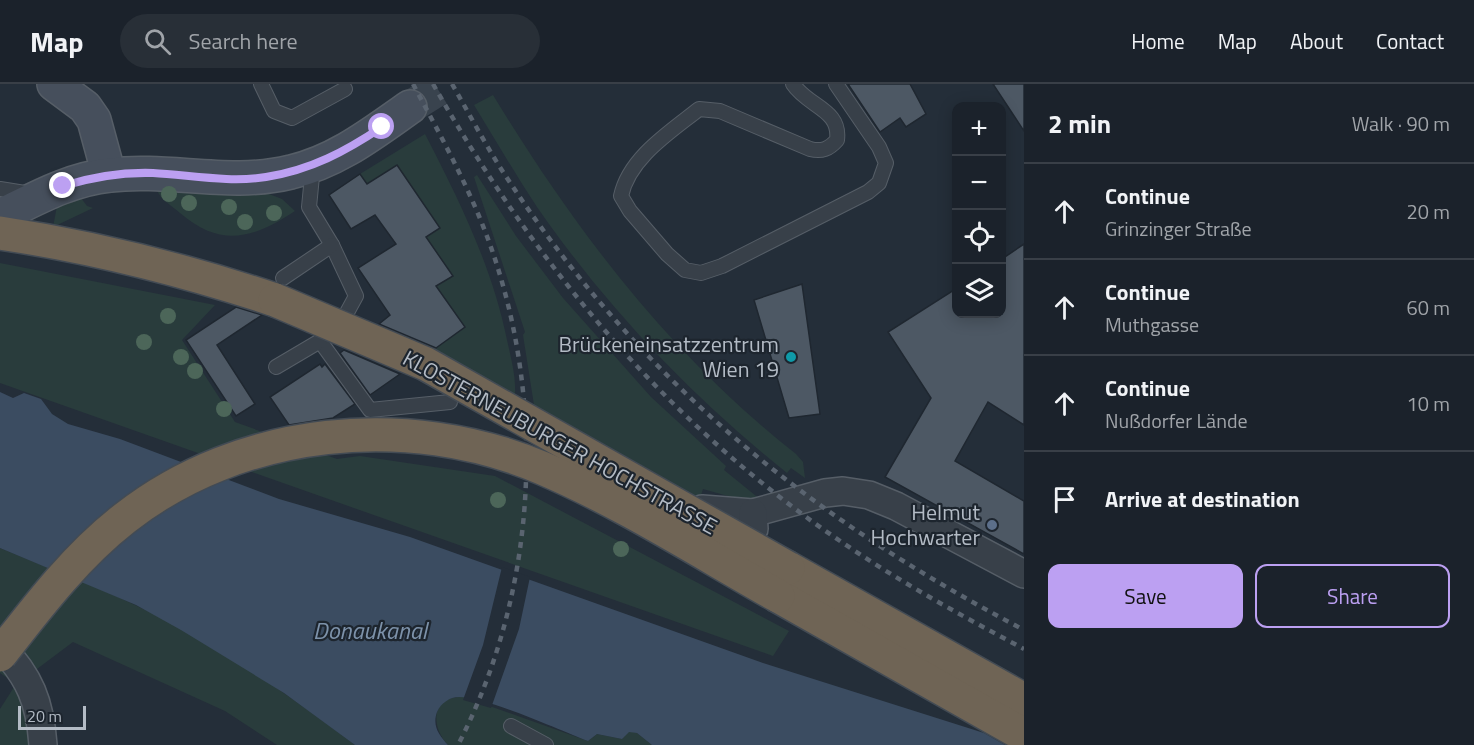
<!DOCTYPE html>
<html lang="en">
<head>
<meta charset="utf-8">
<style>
  body { margin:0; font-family:"Titillium Web",sans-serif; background:#282f37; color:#f1f3f6 }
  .controls { position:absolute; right:18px; top:18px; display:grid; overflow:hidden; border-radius:12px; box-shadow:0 3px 15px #0003 }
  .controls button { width:54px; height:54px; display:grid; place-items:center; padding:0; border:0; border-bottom:2px solid #393f47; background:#1b222b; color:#f1f3f6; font:30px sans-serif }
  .scale { position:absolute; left:18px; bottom:15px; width:68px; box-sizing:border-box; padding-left:6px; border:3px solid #b3bbc5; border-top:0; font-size:16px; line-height:21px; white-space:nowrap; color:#b3bbc5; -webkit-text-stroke:4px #1d252e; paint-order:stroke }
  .stop { position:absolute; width:18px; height:18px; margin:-14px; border:4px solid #bca0f2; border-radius:50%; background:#fff }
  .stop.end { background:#bca0f2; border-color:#fff; box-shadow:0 2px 6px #0008 }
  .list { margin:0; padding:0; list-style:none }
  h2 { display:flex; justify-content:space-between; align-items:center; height:78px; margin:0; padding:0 24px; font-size:26px }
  h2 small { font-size:20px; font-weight:400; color:#a0a4a9 }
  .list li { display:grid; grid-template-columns:39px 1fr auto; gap:18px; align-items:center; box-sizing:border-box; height:96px; padding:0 24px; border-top:2px solid #393f47 }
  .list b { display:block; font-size:22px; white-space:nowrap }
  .list p { margin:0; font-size:20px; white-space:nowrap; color:#a0a4a9 }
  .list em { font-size:20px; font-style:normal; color:#a0a4a9 }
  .actions { display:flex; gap:12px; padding:18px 24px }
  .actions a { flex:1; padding:14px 0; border:2px solid #bca0f2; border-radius:12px; text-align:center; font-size:21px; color:#bca0f2 }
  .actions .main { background:#bca0f2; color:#111 }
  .icon { flex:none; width:33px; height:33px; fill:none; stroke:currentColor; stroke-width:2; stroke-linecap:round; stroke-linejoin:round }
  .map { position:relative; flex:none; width:1024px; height:661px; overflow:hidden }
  header { display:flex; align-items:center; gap:36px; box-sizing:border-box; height:84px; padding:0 30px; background:#1b222b; border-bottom:2px solid #393f47 }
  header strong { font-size:28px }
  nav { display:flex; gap:33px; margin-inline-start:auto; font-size:21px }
  .search { width:420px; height:54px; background:#282f37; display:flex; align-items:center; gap:15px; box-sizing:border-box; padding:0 21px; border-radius:33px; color:#a0a4a9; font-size:22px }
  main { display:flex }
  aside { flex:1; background:#1b222b }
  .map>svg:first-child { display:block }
  .green { fill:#293c3c }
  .water { fill:#3b4c61 }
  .pier { fill:#242e39 }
  .building { fill:#4d5864; stroke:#1f2730; stroke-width:1.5 }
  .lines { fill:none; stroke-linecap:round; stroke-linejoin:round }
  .secondary-tunnel { stroke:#39434e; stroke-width:33; stroke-dasharray:33 16; stroke-linecap:butt }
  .lane-casing { stroke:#565e67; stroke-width:16 }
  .street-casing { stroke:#565e67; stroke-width:30 }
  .secondary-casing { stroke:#565e67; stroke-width:36 }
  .highway-casing { stroke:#434b54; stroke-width:36 }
  .lane { stroke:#384049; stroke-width:14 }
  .street { stroke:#384049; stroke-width:27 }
  .secondary { stroke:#464f5c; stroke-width:33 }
  .highway { stroke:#6f6455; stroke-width:33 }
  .rail { stroke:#5a6470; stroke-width:4.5; stroke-dasharray:6 6; stroke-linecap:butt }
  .highway-bridge-casing { stroke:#434b54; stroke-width:36; stroke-linecap:butt }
  .highway-bridge { stroke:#6f6455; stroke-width:33 }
  .tree { fill:#4c6659 }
  .route { stroke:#bca0f2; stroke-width:8 }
  .culture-dot { fill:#0f9aa8; stroke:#1d252e; stroke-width:2 }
  .service-dot { fill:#5c6f8a; stroke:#1d252e; stroke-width:2 }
  .labels { text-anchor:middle; stroke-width:4.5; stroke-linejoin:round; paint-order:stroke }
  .poi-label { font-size:22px; fill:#b3bbc5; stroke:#1d252e; text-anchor:end }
  .street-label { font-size:22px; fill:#b3bbc5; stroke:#1d252e }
  .water-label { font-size:24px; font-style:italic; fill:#7d92aa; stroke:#1d252e }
</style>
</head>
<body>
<header>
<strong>Map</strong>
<div class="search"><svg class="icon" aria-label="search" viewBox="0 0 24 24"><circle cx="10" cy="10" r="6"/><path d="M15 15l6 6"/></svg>Search here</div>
<nav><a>Home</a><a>Map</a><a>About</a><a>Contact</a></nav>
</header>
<main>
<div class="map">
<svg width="1024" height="661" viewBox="0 0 1024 661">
  <rect width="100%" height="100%" fill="#242e39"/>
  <!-- green -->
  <g class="green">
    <path d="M 493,11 C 575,146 671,272 796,370 L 803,378 L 805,394 L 791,384 L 787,389 C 692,313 607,224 537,123 C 515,90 495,55 474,21 Z"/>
    <path d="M 425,50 C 459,116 492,182 507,256 C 511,274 516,292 515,310 L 433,266 L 465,243 L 436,202 L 453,192 L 426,153 L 439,144 L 397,82 L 367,100 L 360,90 Z"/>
    <polygon points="477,91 516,152 563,214 651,313 726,382 724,386 761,416 735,414 703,405 700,414 534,321 523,251 525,248 474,93"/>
    <path d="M 157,106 L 269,110 L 282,115 L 295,127 C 253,155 221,164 180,129 C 172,122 160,115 157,106 Z"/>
    <polygon points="81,114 87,122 93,124 53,143 57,122"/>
    <polygon points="0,179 215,221 182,256 235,338 337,375 360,372 495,392 789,547 773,572 0,299"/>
    <path d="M 0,464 C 45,483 91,500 135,521 C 213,557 286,609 355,661 L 277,661 L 225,627 L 73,558 L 17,600 L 23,613 L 32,661 L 0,661 L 0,625 L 16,600 L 0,589 Z"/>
    <path d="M 464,613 L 588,657 L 597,650 L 622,655 L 628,647 L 637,649 L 652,661 L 448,661 C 430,642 431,611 464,613 Z"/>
  </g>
  <!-- water -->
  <path class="water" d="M 0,308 L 13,314 L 24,309 L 41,315 L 52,330 L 68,340 L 120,355 L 279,415 L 410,453 L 763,579 L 984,649 L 1005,661 L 652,661 L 637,649 L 629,648 L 622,655 L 597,650 L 588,657 C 559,646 487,613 459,613 C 450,613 441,619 437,628 C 432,642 439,651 448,661 L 355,661 L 284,609 L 181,546 L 136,521 L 0,464 Z"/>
  <!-- pier -->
  <polygon class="pier" points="502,483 530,493 519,545 491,624 463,616 483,561"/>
  <!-- building -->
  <g class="building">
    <polygon points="848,0 910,0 926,30 906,43 900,34 880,48"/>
    <polygon points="993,0 1024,0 1024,47"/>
    <polygon points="397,81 440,144 426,153 453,192 436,202 465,243 436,264 379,240 390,231 358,184 396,160 375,131 351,145 329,111 360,90 367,100"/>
    <polygon points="1024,160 1024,341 988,318 955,377 1024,417 1024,470 885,393 931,314 888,248 957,204 957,230 1002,230 1002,175"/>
    <polygon points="802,200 820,330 789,334 754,216"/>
    <polygon points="236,223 262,231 217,261 255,320 236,332 186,256"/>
    <polygon points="344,266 400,290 370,311 340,269"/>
    <polygon points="320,280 322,283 325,280 355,320 333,334 289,341 270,313"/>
  </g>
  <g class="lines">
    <!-- secondary-tunnel -->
    <polyline class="secondary-tunnel" points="410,23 447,0"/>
    <!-- lane casing -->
    <g class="lane-casing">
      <g id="lane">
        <polyline points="261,0 274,27 292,34 345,5"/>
        <path d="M 793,0 C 808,23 841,25 837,56 C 829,65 822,68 810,65 L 720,27 L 699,25 C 670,48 629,74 621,112 L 630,127 L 667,170 L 685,186 L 701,189 L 722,182 L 868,108 L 879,99 L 886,79 L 879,63 L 836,0"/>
        <polyline points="313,82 309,123 332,161 356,212 338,245 320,257 370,326 450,318"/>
        <polyline points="0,105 31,110"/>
        <polyline points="283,194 332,161"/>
        <polyline points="276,283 320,257"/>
        <polyline points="511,642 546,661"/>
      </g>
    </g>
    <!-- street casing -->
    <g class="street-casing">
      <g id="street">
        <polyline points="687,440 702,425 753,429 825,409 843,407 869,411 896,422 1024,490"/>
        <polyline points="733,474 754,445 753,429"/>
        <path d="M 0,562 C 30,593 40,618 43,661"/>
      </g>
    </g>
    <!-- secondary casing -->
    <g class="secondary-casing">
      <g id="secondary">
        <polyline points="54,0 85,23 94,36 109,91"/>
        <path d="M 0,132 C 35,115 70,95 110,91 C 170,84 231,103 291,88 C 336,78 373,49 410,23"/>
      </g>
    </g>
    <!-- highway casing -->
    <g class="highway-casing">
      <g id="highway">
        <path d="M 0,149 C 94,163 185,186 275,216"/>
        <polyline points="788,484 1024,616"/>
        <polyline points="778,512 1024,651"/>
      </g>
    </g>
    <!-- lane -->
    <use href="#lane" class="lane"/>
    <!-- street -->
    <use href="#street" class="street"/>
    <!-- secondary -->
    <use href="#secondary" class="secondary"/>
    <!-- highway -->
    <use href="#highway" class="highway"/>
    <!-- rail -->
    <g class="rail">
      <path d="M 413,0 C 443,56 474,112 494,172 C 547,331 535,512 458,661"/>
      <path d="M 433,0 C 540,188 673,347 855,467 C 909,503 966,534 1024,565"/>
      <path d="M 452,0 C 470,31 487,64 507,94 C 642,299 809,433 1024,546"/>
    </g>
    <!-- highway-bridge casing -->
    <g class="highway-bridge-casing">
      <g id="highway-bridge">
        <polyline points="275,216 426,280 788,484"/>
        <path d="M 0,571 C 38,522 76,472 125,434 C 241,343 408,327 542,384 C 624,419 700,468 778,512"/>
      </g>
    </g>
    <!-- highway-bridge -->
    <use href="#highway-bridge" class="highway-bridge"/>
  </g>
  <!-- trees -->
  <g class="tree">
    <circle cx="169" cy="110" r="8"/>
    <circle cx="189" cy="119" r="8"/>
    <circle cx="229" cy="123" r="8"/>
    <circle cx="274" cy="129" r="8"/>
    <circle cx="245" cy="138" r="8"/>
    <circle cx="168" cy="232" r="8"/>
    <circle cx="144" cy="258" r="8"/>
    <circle cx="181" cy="273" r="8"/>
    <circle cx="195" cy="287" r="8"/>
    <circle cx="224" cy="325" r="8"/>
    <circle cx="498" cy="416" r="8"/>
    <circle cx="621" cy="465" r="8"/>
  </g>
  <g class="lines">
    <!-- route -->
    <path class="route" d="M 63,102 C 92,93 122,88 153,89 C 190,91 229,99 266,93 C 311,86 346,67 382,43"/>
  </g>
  <!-- markers -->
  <circle class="culture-dot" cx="791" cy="273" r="6"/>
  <circle class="service-dot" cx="992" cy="441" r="6"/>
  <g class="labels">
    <!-- poi labels -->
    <g class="poi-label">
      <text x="779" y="268">Brückeneinsatzzentrum<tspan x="779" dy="25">Wien 19</tspan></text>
      <text x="980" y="436">Helmut<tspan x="980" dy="25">Hochwarter</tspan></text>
    </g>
    <!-- street labels -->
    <g class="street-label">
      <text transform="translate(560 358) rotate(29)" y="8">KLOSTERNEUBURGER HOCHSTRASSE</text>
    </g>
    <!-- water labels -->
    <g class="water-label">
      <text x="370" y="555">Donaukanal</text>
    </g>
  </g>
</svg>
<div class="controls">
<button>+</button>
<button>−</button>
<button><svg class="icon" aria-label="locate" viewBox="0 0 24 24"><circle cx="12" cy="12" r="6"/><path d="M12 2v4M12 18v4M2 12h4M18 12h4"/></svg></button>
<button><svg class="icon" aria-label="layers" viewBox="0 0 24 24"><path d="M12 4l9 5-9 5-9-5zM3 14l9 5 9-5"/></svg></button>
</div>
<div class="scale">20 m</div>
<div class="stop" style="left:382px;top:43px"></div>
<div class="stop end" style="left:63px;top:102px"></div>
</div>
<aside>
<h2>2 min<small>Walk · 90 m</small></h2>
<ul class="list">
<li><svg class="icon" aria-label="ahead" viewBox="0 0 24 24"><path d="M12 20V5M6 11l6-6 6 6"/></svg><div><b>Continue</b><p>Grinzinger Straße</p></div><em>20 m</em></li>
<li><svg class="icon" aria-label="ahead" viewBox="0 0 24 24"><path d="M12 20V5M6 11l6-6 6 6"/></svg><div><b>Continue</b><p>Muthgasse</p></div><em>60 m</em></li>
<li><svg class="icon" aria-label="ahead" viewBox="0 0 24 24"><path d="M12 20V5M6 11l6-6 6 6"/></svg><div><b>Continue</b><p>Nußdorfer Lände</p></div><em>10 m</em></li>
<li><svg class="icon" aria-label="arrive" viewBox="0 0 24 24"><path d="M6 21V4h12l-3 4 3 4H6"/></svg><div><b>Arrive at destination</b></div></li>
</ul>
<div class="actions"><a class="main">Save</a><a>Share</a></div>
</aside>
</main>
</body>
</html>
